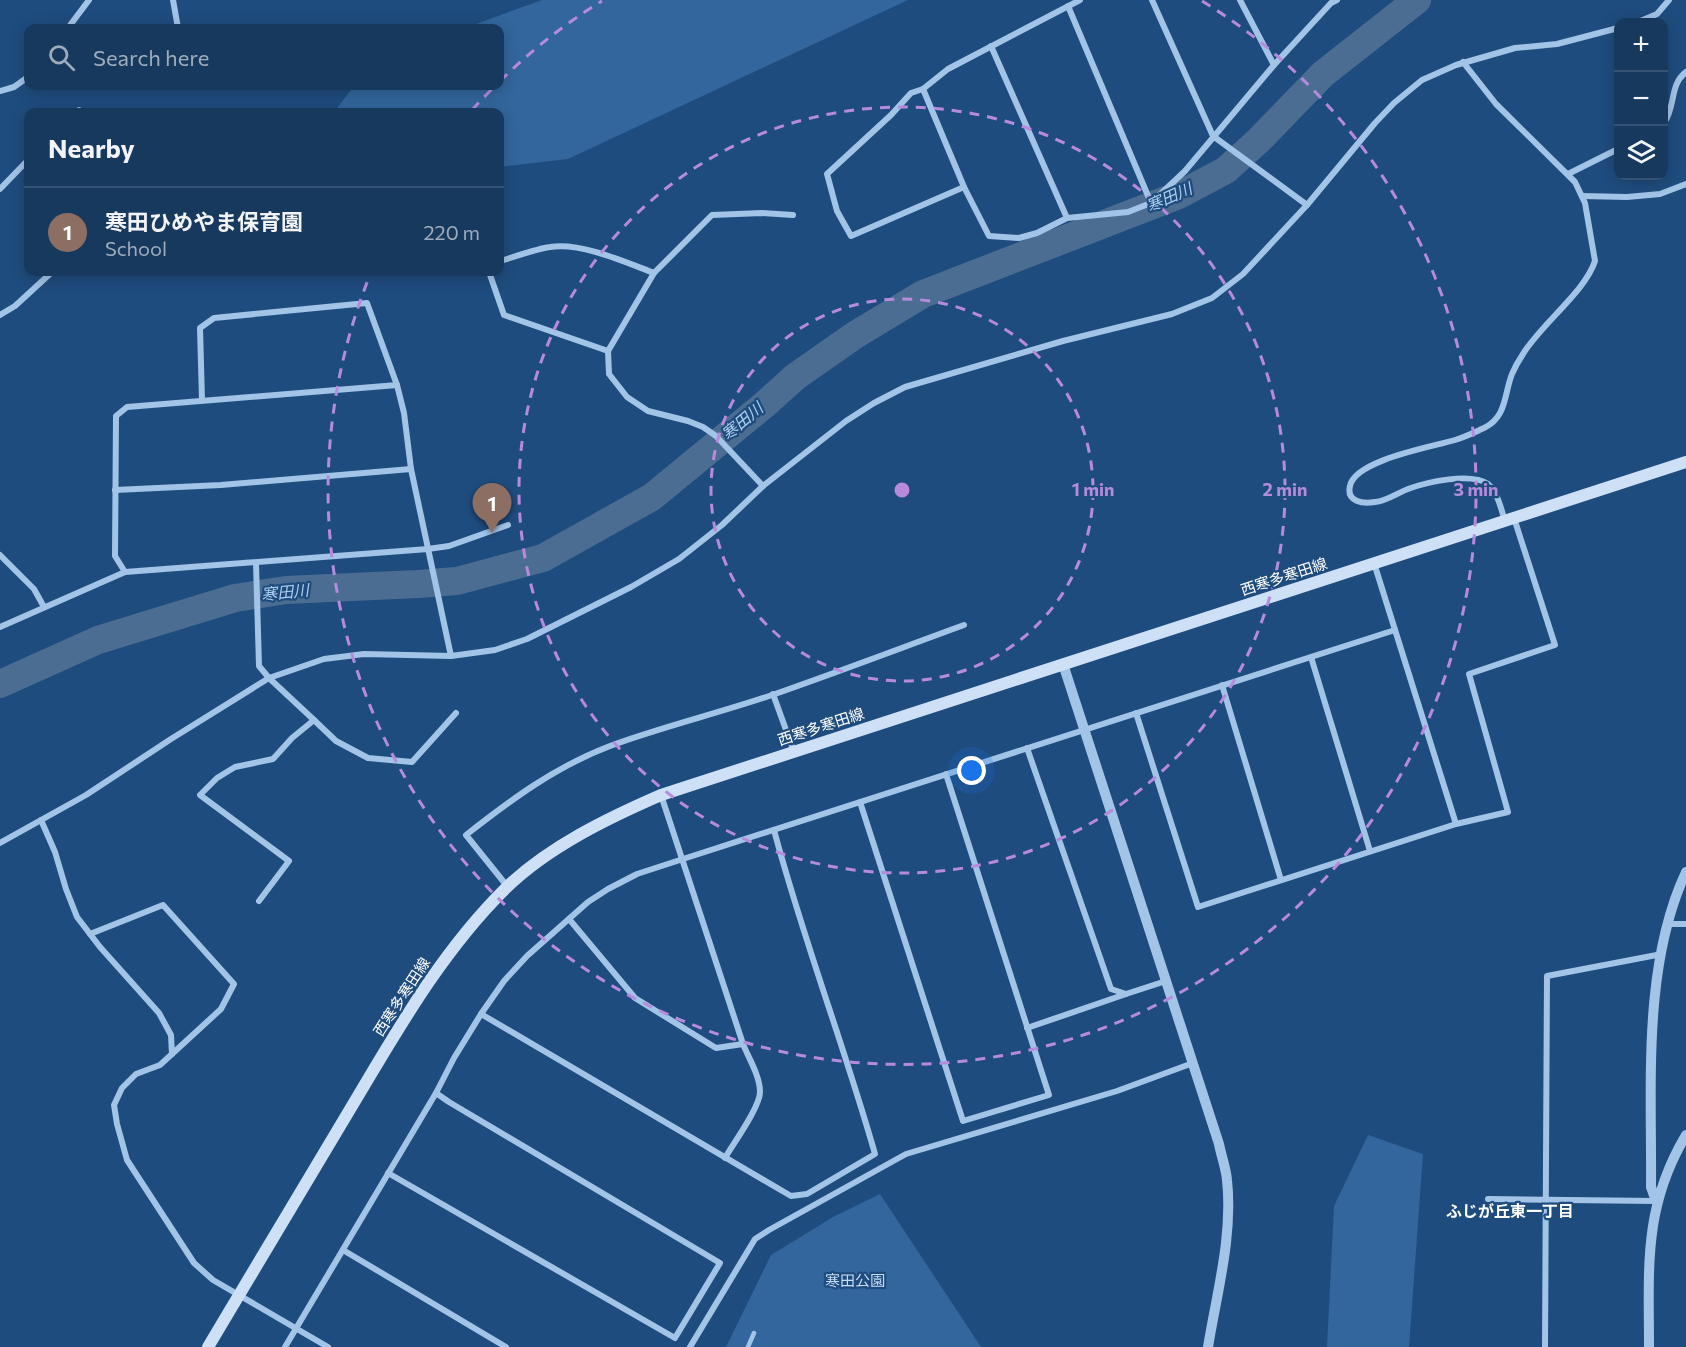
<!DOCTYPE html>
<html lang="en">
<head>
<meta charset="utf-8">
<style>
  body { margin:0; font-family:Commissioner,"Noto Sans JP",sans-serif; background:#204064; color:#f1f3f6 }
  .controls { position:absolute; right:18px; top:18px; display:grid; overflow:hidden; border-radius:12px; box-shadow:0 3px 15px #0003 }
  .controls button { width:54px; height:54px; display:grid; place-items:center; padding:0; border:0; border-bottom:2px solid #365373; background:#17395e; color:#f1f3f6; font:30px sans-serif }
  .you { position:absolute; left:972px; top:771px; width:21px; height:21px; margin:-15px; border:4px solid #fff; border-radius:50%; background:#1a73e8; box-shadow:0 0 0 9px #1a73e833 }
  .badge { display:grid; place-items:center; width:39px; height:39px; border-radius:50%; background:#d6ab8b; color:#fff; font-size:20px; font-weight:700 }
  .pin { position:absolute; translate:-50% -50px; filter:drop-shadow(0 2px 3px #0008) }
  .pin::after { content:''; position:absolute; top:32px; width:21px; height:18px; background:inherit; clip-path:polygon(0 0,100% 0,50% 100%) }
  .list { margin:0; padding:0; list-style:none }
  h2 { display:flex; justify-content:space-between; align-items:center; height:78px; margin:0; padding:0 24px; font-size:26px }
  h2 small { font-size:20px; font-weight:400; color:#9eacbc }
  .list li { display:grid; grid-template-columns:39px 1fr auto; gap:18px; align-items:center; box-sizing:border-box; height:90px; padding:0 24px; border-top:2px solid #365373 }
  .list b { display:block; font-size:22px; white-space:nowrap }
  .list p { margin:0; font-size:20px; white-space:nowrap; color:#9eacbc }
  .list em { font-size:20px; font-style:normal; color:#9eacbc }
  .icon { flex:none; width:33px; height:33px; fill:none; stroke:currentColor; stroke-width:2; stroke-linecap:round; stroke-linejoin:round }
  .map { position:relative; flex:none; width:1686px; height:1347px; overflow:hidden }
  .search { position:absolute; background:#17395e; box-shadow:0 3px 15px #0003; left:24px; top:24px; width:480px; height:66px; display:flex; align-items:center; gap:15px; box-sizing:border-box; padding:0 21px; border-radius:12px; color:#9eacbc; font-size:22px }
  .panel { position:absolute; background:#17395e; box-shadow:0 3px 15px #0003; left:24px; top:108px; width:480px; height:168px; border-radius:12px }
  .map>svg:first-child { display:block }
  .green { fill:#32669c }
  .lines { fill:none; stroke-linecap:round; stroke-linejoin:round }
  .river { stroke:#4c6d92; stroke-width:28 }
  .service { stroke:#a2c4e7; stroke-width:4.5 }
  .minor { stroke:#a2c4e7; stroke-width:6 }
  .tertiary { stroke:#a2c4e7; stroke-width:10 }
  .secondary { stroke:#cde0f6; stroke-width:12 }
  .ring { fill:none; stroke:#b68bdc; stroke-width:3; stroke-dasharray:10 8 }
  .labels { text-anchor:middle; stroke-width:4.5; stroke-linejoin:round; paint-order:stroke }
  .street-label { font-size:15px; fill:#fff; stroke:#1f4c7e }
  .park-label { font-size:15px; fill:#c6ddf6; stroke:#1f4c7e }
  .water-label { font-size:16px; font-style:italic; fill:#adceef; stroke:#1f4c7e }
  .neighbourhood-label { font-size:16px; font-weight:bold; fill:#fff; stroke:#1f4c7e }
  .centre { fill:#b68bdc; stroke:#1f4c7e; stroke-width:3 }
  .ring-label { font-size:18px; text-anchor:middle; font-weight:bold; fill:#b68bdc; stroke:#1f4c7e; stroke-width:4.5; stroke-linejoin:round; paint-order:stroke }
</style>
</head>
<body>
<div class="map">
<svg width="1686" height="1347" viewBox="0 0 1686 1347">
  <rect width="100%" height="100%" fill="#1f4c7e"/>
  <!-- green -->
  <g class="green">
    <polygon points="542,0 908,0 568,159 500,167 500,112 334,112 354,86 500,86 500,28 465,28"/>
    <polygon points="1368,1135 1423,1154 1409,1347 1327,1347 1334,1206"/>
    <polygon points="880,1194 981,1347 726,1347 771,1255 833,1217"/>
  </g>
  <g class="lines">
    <!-- river -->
    <polyline class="river" points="0,684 98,640 235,598 286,590 418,584 457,581 543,558 652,497 764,405 795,377 855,335 923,294 1179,195 1226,170 1259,140 1323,74 1417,0"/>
    <!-- service -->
    <polyline class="service" points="748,1347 754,1333"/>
    <!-- minor -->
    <g class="minor">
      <polyline points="173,0 178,28"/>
      <polyline points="1152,0 1213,136 1307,205"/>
      <polyline points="1240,0 1274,65"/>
      <polyline points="1068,6 1151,203"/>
      <polyline points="1638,22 1657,14 1669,0"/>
      <polyline points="68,28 89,0"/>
      <polyline points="991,46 1067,218"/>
      <path d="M 1463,62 L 1496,104 L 1575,182 L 1585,203 L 1595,261 C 1585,292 1541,324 1523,354 C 1519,360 1515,367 1512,374 C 1504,394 1507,417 1484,428 C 1475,432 1465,437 1455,440 C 1432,447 1355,460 1350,486 C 1346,502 1363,504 1375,502 C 1387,501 1397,493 1408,489 C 1427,482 1471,472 1488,484 C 1498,493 1501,509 1505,521"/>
      <polyline points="923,89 964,187 989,236 1019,238 1037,233 1067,218 1128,212 1151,203 1185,171 1274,65 1331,3 1337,0"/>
      <polyline points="0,91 14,87 28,77"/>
      <polyline points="76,112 79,110 82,112"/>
      <path d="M 1664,123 C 1676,107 1669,85 1686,72"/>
      <polyline points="1568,174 1618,149"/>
      <polyline points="964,187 851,236 837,211 827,174 891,115 911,93 923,89 948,69 1080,0"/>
      <polyline points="0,189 28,160"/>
      <polyline points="1582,196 1627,197 1660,194 1686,184"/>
      <path d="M 500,261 C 515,257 535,249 550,247 C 581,242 625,262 654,273"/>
      <polyline points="489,272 504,315 608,351"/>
      <polyline points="0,315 15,306 52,272"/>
      <polyline points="202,400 200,328 214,318 367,303 397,385 404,413 411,469 451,656"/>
      <polyline points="763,486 716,436 703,427 688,421 648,411 627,397 609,374 608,351 654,273 712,215 762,213 793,215"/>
      <polyline points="115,490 221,485 411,469"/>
      <polyline points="0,555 34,589 44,607"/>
      <polyline points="256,563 259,666 269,678 314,720 292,738 273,759 235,767 217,778 200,795 289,861 259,901"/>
      <polyline points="1374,563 1456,824"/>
      <polyline points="125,572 115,556 116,416 127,407 397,385"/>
      <polyline points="0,627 125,572 428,549 449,546 508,525"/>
      <polyline points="1311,657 1370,851"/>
      <polyline points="1222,685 1281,880"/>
      <polyline points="773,694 794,752"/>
      <polyline points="1136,713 1198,907 1456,824 1508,812 1469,674 1555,645 1514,518"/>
      <polyline points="314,720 336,741 368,758 412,762 456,713"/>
      <polyline points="1027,748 1111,989 1126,994 1166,981"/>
      <path d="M 661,795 L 743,1044 C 749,1059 760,1076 760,1092 C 760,1107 733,1144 725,1158"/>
      <polyline points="860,802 963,1121 1049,1095 946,774"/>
      <polyline points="41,820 55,852 66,889 77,917 100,947 159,1013 171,1035 172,1054 160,1065 136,1074 122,1088 114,1105 117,1124 127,1160 194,1263 213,1280 328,1347"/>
      <polyline points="0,843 86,795 171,739 269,678 324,659 364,654 451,656 495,650 527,639 631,587 679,559 722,525 763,486 846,421 874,403 905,387 1063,341 1172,314 1212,298 1243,274 1307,205 1375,123 1394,103 1422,80 1456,65 1515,48 1557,44 1618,28"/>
      <path d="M 507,886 L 466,835 C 512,799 555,767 610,746 C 664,726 720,713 775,694 C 838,672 901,648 964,625"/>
      <polyline points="569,919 635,998 716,1048 743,1044"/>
      <polyline points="1668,924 1686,924"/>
      <polyline points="90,934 163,905 234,984 221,1009 172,1054"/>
      <path d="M 481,1014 L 791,1196 L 807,1194 L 875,1154 C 844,1045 803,939 774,830"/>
      <polyline points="1027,1028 1126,994"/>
      <polyline points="388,1173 675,1338 720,1263 449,1102 436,1093"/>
      <polyline points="1488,1199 1656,1201"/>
      <polyline points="343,1250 506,1347"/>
      <polyline points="285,1347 436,1093 454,1058 481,1014 504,981 527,956 588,902 608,889 637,874 683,859 1395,630"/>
      <polyline points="690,1347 755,1239 769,1230 906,1154 1117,1091 1193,1063"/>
      <polyline points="1545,1347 1547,976 1662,954"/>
    </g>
    <!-- tertiary -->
    <g class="tertiary">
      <path d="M 1063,664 L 1219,1144 C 1221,1155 1226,1168 1227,1180 C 1233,1236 1217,1292 1208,1347"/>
      <path d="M 1656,1201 L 1651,1187 C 1652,1086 1642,966 1686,872"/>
      <path d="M 1649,1347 C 1649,1267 1643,1207 1686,1135"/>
    </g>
    <!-- secondary -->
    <path class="secondary" d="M 208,1347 C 256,1267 304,1186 352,1106 C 398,1029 442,951 506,888 C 548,847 608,818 661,795 L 1686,462"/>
  </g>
  <!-- distance rings -->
  <g class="ring">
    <circle cx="902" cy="490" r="191"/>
    <circle cx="902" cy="490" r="383"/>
    <path d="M472 110A574 574 0 0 1 493 88M500 81A574 574 0 0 1 602 1M1202 1A574 574 0 1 1 370 275"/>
  </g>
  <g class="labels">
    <!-- street labels -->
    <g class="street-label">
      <text transform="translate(1284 577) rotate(-18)" y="5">西寒多寒田線</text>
      <text transform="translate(821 727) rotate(-18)" y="5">西寒多寒田線</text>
      <text transform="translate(402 997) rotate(-57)" y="5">西寒多寒田線</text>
    </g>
    <!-- park labels -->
    <g class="park-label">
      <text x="855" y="1286">寒田公園</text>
    </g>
    <!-- water labels -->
    <g class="water-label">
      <text transform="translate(1169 197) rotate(-24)" y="6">寒田川</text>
      <text transform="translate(742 421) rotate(-40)" y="6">寒田川</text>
      <text transform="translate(285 592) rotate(-6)" y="6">寒田川</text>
    </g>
    <!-- neighbourhood labels -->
    <g class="neighbourhood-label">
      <text x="1510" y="1217">ふじが丘東一丁目</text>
    </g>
  </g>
  <circle cx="902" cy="490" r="9" class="centre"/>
  <g class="ring-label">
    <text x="1093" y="496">1 min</text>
    <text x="1285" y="496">2 min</text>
    <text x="1476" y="496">3 min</text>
  </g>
</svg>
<div class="controls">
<button>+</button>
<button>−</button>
<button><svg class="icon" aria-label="layers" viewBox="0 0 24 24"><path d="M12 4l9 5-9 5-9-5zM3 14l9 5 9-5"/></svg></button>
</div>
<div class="you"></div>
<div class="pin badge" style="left:492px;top:533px;background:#8d6e63">1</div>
<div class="search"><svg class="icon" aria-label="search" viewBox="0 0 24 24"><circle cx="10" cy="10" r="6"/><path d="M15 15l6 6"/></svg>Search here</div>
<section class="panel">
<h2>Nearby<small></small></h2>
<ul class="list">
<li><span class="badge" style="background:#8d6e63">1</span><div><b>寒田ひめやま保育園</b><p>School</p></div><em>220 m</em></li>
</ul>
</section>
</div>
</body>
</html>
